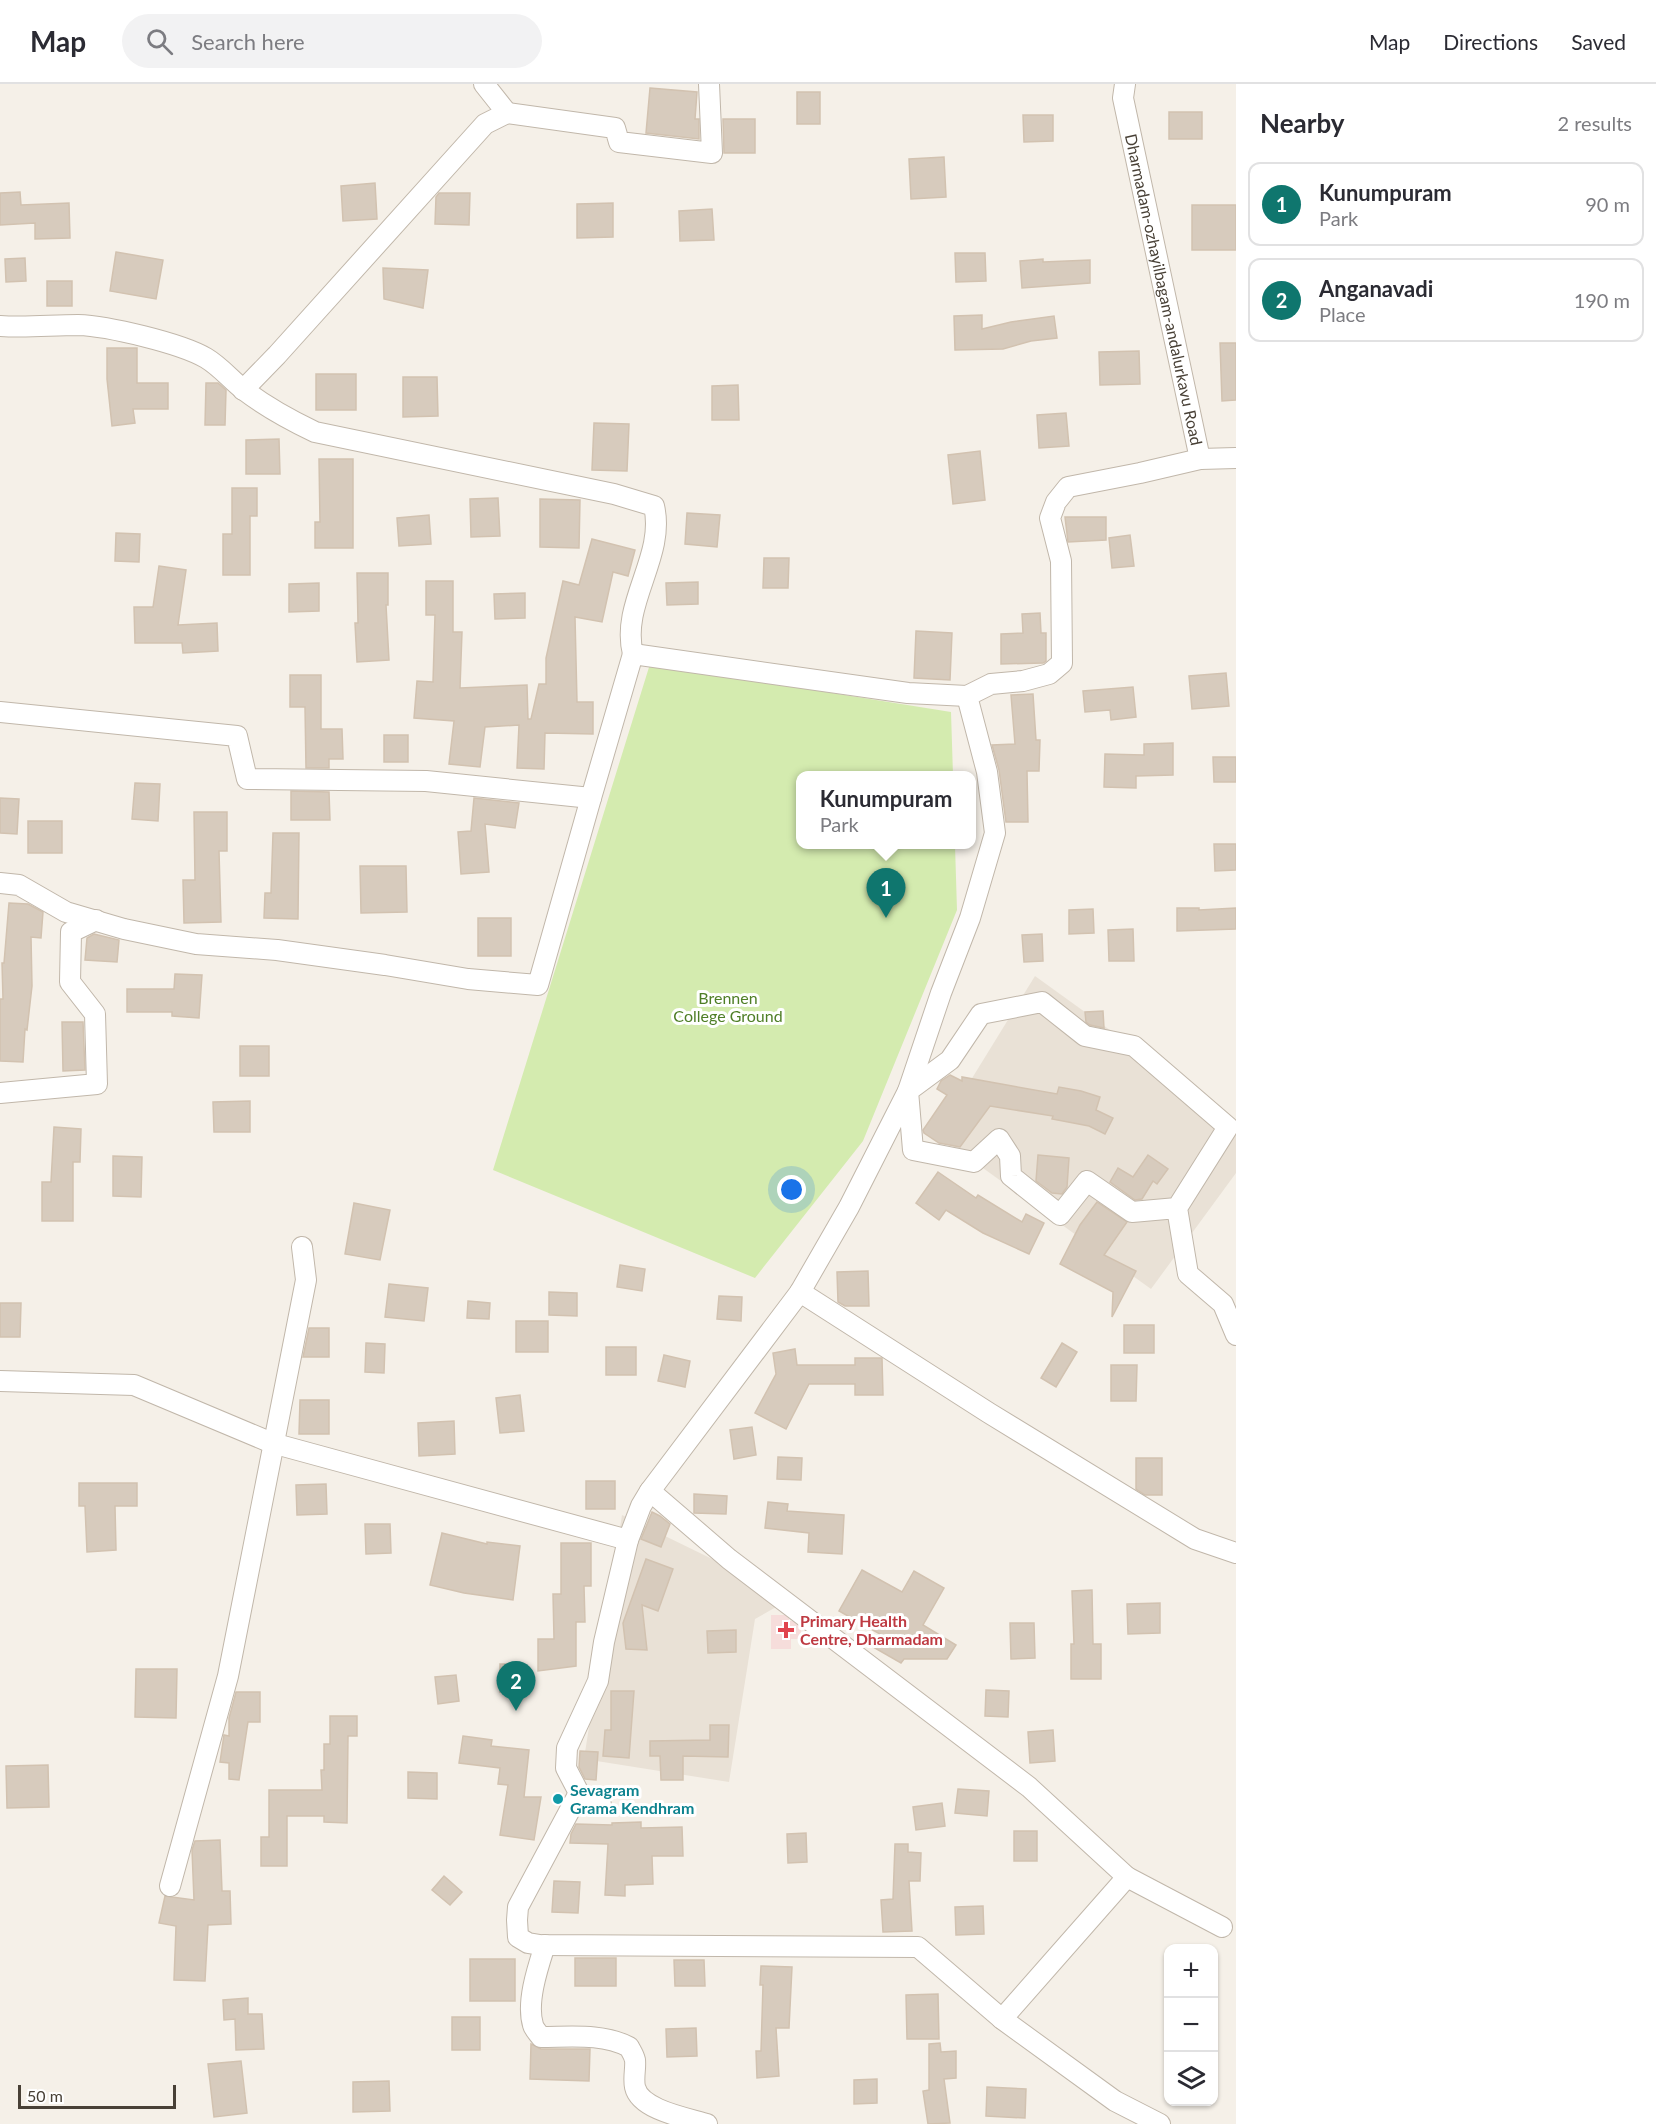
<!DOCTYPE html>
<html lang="en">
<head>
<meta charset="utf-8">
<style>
  body { margin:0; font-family:Lato,sans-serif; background:#f2f2f3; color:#2b2b33 }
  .controls { position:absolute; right:18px; bottom:18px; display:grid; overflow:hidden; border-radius:12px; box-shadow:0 2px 4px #0004 }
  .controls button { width:54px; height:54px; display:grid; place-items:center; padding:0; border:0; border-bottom:2px solid #e1e1e2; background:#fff; color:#2b2b33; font:30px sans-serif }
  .scale { position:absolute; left:18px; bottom:15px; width:158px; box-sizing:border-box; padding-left:6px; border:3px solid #484036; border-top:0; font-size:16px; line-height:21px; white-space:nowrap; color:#484036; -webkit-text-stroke:4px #fff; paint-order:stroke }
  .you { position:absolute; left:792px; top:1106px; width:21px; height:21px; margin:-15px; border:4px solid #fff; border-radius:50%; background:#1a73e8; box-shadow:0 0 0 9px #1a73e833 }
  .badge { display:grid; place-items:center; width:39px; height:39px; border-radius:50%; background:#0f766e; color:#fff; font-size:20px; font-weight:700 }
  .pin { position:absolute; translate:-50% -50px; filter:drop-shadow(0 2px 3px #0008) }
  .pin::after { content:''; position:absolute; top:32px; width:21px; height:18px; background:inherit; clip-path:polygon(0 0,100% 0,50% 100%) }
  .popup { position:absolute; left:796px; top:687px; width:180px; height:78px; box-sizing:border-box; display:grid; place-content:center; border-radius:12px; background:#fff; filter:drop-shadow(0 2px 4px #0005); font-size:20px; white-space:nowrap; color:#7c7c81 }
  .popup b { font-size:22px; color:#2b2b33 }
  .popup::after { content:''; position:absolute; left:50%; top:100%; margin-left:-12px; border:12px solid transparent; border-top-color:#fff }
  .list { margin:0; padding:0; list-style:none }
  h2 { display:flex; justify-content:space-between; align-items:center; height:78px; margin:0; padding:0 24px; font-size:26px }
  h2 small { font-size:20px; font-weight:400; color:#7c7c81 }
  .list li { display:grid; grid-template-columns:39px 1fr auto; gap:18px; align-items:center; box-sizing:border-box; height:84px; margin:0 12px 12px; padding:0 12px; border:2px solid #e1e1e2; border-radius:12px }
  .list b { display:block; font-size:22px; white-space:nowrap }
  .list p { margin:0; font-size:20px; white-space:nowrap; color:#7c7c81 }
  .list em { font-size:20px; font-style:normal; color:#7c7c81 }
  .icon { flex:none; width:33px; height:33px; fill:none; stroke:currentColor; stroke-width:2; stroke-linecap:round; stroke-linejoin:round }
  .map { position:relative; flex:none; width:1236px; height:2040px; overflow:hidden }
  header { display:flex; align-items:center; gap:36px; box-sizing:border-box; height:84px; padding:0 30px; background:#fff; border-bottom:2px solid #e1e1e2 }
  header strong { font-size:28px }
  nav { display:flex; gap:33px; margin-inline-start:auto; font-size:21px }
  .search { width:420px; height:54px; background:#f2f2f3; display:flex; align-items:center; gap:15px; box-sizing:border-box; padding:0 21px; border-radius:33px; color:#7c7c81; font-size:22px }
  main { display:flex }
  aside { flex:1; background:#fff }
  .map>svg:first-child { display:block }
  .residential { fill:#e9e1d6 }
  .medical { fill:#f6dddb }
  .green { fill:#d4ebaf }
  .building { fill:#d7cbbd; stroke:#d2c2b0; stroke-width:1.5 }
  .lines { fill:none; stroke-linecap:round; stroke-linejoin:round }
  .minor-casing { stroke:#c1b7aa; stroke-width:22 }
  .minor { stroke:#fff; stroke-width:20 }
  .health-dot { fill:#e0444e; stroke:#fff; stroke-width:2 }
  .culture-dot { fill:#0f9aa8; stroke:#fff; stroke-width:2 }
  .labels { text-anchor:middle; stroke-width:6; stroke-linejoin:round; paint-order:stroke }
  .street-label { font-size:16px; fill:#484036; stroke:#fff }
  .park-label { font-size:16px; fill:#4e7e26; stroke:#fff }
  .health-label { font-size:16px; font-weight:bold; fill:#be3a42; stroke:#fff; text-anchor:start }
  .culture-label { font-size:16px; font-weight:bold; fill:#0d838f; stroke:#fff; text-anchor:start }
</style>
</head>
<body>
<header>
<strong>Map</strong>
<div class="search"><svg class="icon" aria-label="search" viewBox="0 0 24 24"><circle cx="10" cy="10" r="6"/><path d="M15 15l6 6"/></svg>Search here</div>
<nav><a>Map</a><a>Directions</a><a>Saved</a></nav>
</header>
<main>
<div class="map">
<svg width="1236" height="2040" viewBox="0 0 1236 2040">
  <rect width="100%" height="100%" fill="#f5f0e8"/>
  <!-- residential -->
  <g class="residential">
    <polygon points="1035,892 1236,1037 1236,1089 1151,1205 937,1051"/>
    <polygon points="622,1431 792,1514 755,1535 729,1698 584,1675"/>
  </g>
  <!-- medical -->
  <polygon class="medical" points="771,1531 789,1531 789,1537 801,1537 801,1555 791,1555 791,1565 771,1565"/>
  <!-- green -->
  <polygon class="green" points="650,580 951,628 953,691 800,692 800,760 955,761 957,826 863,1057 755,1194 493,1086"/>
  <!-- building -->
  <g class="building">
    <polygon points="650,4 697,8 695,35 699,35 699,55 646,49"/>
    <rect x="797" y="8" width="23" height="32"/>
    <rect x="1169" y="28" width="33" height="27"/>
    <polygon points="1023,31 1053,31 1053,57 1024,58"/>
    <polygon points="723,35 755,35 755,69 724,69"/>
    <polygon points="944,73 946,113 911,115 909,75"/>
    <polygon points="375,99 377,135 343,137 341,102"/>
    <polygon points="20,108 21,121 69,119 70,154 35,155 35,139 0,141 0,109"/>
    <polygon points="439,109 470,109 469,141 435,140 436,113"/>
    <polygon points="613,119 613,153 577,154 577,120"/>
    <rect x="1192" y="121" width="44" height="45"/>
    <polygon points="712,125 714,156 680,157 679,127"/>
    <polygon points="116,168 163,176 156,215 110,207"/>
    <polygon points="955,169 985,169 986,197 956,198"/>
    <polygon points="25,174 26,197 6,198 5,175"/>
    <polygon points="1043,175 1043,178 1090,176 1090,199 1022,204 1020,177"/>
    <polygon points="383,184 428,186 423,224 384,215"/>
    <rect x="47" y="197" width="25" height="25"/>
    <polygon points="982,231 982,245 1011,238 1054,232 1057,254 1031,257 1003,265 955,266 954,232"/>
    <polygon points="1220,259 1236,259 1236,316 1222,317"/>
    <polygon points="107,264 137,264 137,299 168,299 168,325 133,325 135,339 112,342 107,295"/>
    <polygon points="1139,267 1140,300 1100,301 1099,268"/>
    <rect x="316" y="290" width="40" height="36"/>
    <polygon points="403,293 437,293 438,332 403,333"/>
    <polygon points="206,299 218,299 226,306 225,341 205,341"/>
    <polygon points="738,301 739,336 712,336 712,302"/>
    <polygon points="1066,329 1069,362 1039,364 1037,331"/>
    <polygon points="594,339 629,340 627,387 592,386"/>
    <polygon points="279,355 280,390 246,390 246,356"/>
    <polygon points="980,367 985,416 953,420 948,371"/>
    <polygon points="319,375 353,375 353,464 315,464 315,438 320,438"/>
    <polygon points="232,404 257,404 257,432 250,432 250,491 223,491 223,450 232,450"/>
    <polygon points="498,414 500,452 471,453 470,415"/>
    <polygon points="540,415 580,416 579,464 540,463"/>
    <polygon points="687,429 720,431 717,463 685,460"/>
    <polygon points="429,431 431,460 399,462 397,434"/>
    <polygon points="1065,433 1106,433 1106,456 1068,458"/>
    <polygon points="116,449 140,450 139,478 115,477"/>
    <polygon points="1130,451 1134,482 1112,484 1109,454"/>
    <polygon points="592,455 635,466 628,492 613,488 602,538 575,533 577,618 593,618 593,650 545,649 544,685 517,684 519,641 485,643 480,683 449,680 454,637 414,634 417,597 433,598 435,531 426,531 426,497 453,497 453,548 462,548 460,604 527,601 528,635 531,635 539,600 546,600 546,574 563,497 579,501"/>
    <polygon points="764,474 789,474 788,504 763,504"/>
    <polygon points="159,482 186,486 178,541 217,539 218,567 183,569 182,559 135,559 134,523 153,523"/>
    <polygon points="357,489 388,489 388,521 386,521 389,576 357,578 355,539 358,539"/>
    <polygon points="698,498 698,520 667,521 666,499"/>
    <polygon points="319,499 319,527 289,528 289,500"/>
    <polygon points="525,509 525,534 495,535 494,510"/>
    <polygon points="1040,529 1041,549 1046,549 1046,577 1043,579 1001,580 1001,550 1023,549 1022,530"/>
    <polygon points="916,547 952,549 950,596 914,594"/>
    <polygon points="1226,589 1229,622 1192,625 1189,592"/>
    <polygon points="290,591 321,591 321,645 342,645 343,675 329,675 329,684 306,684 305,623 290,623"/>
    <polygon points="1133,603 1136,633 1111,636 1110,626 1085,628 1083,607"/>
    <polygon points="1033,610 1036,656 1040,656 1039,687 1027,687 1028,738 1006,738 999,686 992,661 1015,660 1011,611"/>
    <rect x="384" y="651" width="24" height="27"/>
    <polygon points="1173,659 1173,691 1136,692 1136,704 1104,703 1105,670 1144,671 1144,660"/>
    <polygon points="1213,673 1236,673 1236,698 1214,698"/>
    <polygon points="135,699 160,700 158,737 132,735"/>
    <polygon points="291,707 329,708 330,736 291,736"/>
    <polygon points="0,714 19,715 17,750 0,749"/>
    <polygon points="474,714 519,719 515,744 485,740 489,788 461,790 458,748 471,747"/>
    <polygon points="194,728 227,728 227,767 219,767 221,838 184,839 183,796 195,796"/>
    <rect x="28" y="737" width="34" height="32"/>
    <polygon points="273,749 299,749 298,835 264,834 265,809 271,809"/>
    <polygon points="1214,760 1236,760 1236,786 1215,787"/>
    <polygon points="360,782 406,782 407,828 361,829"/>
    <polygon points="9,819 28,820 43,828 41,854 31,853 32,902 27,946 25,945 23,978 0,977 0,915 3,915 2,879 4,879"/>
    <polygon points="1177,824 1199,824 1199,826 1236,824 1236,845 1177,847"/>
    <polygon points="1093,825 1094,849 1069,850 1069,826"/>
    <rect x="478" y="834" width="33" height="38"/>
    <polygon points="1133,845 1134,877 1109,877 1108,846"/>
    <polygon points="94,850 119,856 117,878 85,876 87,854"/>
    <polygon points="1042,850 1043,877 1024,878 1022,851"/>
    <polygon points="175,890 202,891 199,934 172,932 172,928 127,928 127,905 174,905"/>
    <polygon points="1103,927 1104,944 1090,941 1086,938 1085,928"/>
    <polygon points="62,938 83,938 85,986 63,987"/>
    <rect x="240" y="962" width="29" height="30"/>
    <polygon points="950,991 962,997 962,993 1057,1010 1059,1003 1081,1007 1100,1013 1096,1026 1113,1034 1105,1050 1089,1042 1052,1035 1053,1032 990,1022 960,1063 939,1059 924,1049 923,1046 947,1011 937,1005 941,997"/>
    <polygon points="250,1017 250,1048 214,1048 213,1018"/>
    <polygon points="54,1043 81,1045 80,1078 73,1078 73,1137 42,1137 42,1098 51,1098"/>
    <polygon points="1038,1071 1069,1074 1067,1103 1062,1110 1052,1109 1036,1097"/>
    <polygon points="1148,1071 1168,1085 1157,1100 1153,1097 1142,1115 1135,1116 1110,1098 1118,1084 1133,1093"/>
    <polygon points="113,1072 142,1073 141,1113 113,1112"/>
    <polygon points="938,1088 976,1114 978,1111 1022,1138 1026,1130 1044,1139 1029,1170 983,1149 946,1126 939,1136 916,1119"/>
    <polygon points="1097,1118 1127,1138 1104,1171 1136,1187 1112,1233 1113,1208 1060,1180 1080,1141"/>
    <polygon points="354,1119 390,1126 380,1176 345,1170"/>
    <polygon points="620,1181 645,1185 642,1207 617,1203"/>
    <polygon points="868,1187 869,1222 845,1222 838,1218 837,1188"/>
    <polygon points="389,1200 428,1204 424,1237 385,1233"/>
    <polygon points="549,1208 577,1209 577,1232 549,1231"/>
    <polygon points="719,1212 742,1213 741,1237 717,1235"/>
    <polygon points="468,1217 490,1219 489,1235 467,1234"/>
    <polygon points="0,1219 21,1219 20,1253 0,1253"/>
    <rect x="516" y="1237" width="32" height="31"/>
    <rect x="1124" y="1241" width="30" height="28"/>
    <polygon points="309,1244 329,1244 329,1273 303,1273"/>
    <polygon points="366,1259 385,1260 384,1289 365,1288"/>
    <polygon points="1062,1259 1077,1268 1056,1303 1041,1294"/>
    <rect x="606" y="1263" width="30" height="28"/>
    <polygon points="795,1265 797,1281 855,1281 855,1274 882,1274 883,1311 855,1311 855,1300 809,1300 786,1345 755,1329 776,1290 773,1269"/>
    <polygon points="664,1271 690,1277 685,1303 658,1297"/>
    <polygon points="1111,1281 1137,1281 1136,1317 1111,1317"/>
    <polygon points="520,1311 524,1347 500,1349 496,1314"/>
    <polygon points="300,1316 329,1316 329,1350 299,1350"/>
    <polygon points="454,1337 455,1370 419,1372 418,1339"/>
    <polygon points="752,1343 756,1371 734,1375 730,1346"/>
    <polygon points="778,1373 802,1374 801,1396 777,1395"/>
    <polygon points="1136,1374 1162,1374 1162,1411 1145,1411 1136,1405"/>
    <rect x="586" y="1397" width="29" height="28"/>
    <polygon points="79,1399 137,1399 137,1422 115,1422 116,1466 87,1468 85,1422 79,1422"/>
    <polygon points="326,1400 327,1430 297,1431 296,1401"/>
    <polygon points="694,1410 727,1412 726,1430 694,1429"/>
    <polygon points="768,1418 788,1420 787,1427 844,1431 842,1470 808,1468 809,1449 765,1444"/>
    <polygon points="652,1428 660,1432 670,1440 661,1463 641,1455"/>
    <polygon points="365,1440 390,1440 391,1469 366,1470"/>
    <polygon points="442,1449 487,1460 487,1458 520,1462 513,1516 464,1509 430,1501"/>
    <polygon points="561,1459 591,1459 591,1502 584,1502 585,1538 576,1538 576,1582 538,1587 538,1555 554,1555 553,1510 561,1510"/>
    <polygon points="646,1475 673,1485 658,1527 642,1521 647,1566 626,1565 623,1539"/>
    <polygon points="862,1486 902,1508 914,1487 944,1504 923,1541 956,1561 947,1575 904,1575 901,1579 873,1563 880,1550 839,1527"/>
    <polygon points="1092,1506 1093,1560 1101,1560 1101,1595 1071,1595 1071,1560 1074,1560 1072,1507"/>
    <polygon points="1160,1519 1160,1549 1128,1550 1127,1520"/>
    <polygon points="1010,1539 1034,1539 1035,1574 1011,1575"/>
    <polygon points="736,1546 736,1568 708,1569 707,1547"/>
    <rect x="500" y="1580" width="20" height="28"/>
    <polygon points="136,1585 177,1585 176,1634 135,1633"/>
    <polygon points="456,1591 459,1617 438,1620 435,1593"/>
    <polygon points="986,1606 1009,1607 1008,1633 985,1632"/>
    <polygon points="611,1607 634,1607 629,1674 603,1672 605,1646 611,1646"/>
    <polygon points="236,1608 260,1608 260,1638 248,1638 239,1696 229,1695 229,1679 220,1678 224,1651 229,1652 229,1634"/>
    <polygon points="330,1632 357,1632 357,1652 348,1652 347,1739 324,1738 324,1732 287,1732 287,1782 261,1782 261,1753 269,1753 269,1706 322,1706 321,1686 324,1686 324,1660 330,1660"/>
    <polygon points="710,1641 729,1641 728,1673 683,1672 683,1696 661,1696 660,1672 650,1672 650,1657 710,1656"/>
    <polygon points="1053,1646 1055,1677 1030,1679 1028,1648"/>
    <polygon points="463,1652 492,1656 491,1662 529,1666 524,1713 541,1713 534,1756 500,1751 508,1701 498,1700 500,1684 459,1679"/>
    <polygon points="580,1667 598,1668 596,1696 585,1695 579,1683"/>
    <polygon points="48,1681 49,1723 7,1724 6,1682"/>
    <polygon points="408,1688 437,1689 437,1715 408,1714"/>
    <polygon points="958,1705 989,1707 987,1732 955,1729"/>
    <polygon points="942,1719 945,1742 916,1746 913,1723"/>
    <polygon points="641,1738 641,1744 682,1743 683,1772 652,1772 653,1800 625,1801 625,1812 605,1811 608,1760 570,1759 571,1750 576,1740 612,1741 612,1739"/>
    <rect x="1014" y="1747" width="23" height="30"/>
    <polygon points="806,1749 807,1778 788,1779 787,1750"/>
    <polygon points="220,1756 222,1807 230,1807 231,1840 208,1841 205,1897 174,1896 176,1842 159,1839 165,1812 194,1816 192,1766 195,1757"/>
    <polygon points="895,1760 908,1760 908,1768 921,1769 920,1797 909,1797 912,1847 883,1848 881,1816 893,1815"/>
    <polygon points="444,1792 462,1808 450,1821 432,1806"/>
    <polygon points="554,1797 580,1798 578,1829 552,1828"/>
    <polygon points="983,1822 984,1850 956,1851 955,1823"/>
    <rect x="575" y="1874" width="41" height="28"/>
    <rect x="470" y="1875" width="45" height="42"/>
    <polygon points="674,1876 704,1876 705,1902 675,1902"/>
    <polygon points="761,1882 792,1883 789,1944 776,1944 779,1992 757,1994 756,1967 761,1967 763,1901 760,1901"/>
    <polygon points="938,1910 939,1955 907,1955 906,1911"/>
    <polygon points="248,1914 248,1930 262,1930 264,1965 236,1966 235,1935 224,1936 223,1916"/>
    <rect x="452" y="1933" width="28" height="33"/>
    <polygon points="696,1944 697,1972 667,1973 666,1945"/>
    <polygon points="940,1959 941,1968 956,1967 956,1994 944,1995 950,2039 928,2040 923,2007 929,2006 929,1960"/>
    <polygon points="531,1960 541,1965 590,1965 589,1997 530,1995"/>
    <polygon points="241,1977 247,2029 214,2033 208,1980"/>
    <polygon points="877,1995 877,2019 854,2020 854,1996"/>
    <polygon points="389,1997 390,2027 353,2028 353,1998"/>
    <polygon points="987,2003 1026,2005 1025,2034 986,2032"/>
  </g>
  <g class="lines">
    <!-- minor casing -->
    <g class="minor-casing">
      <g id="minor">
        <path id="s1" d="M 1125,0 L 1123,14 L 1200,375 L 1236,374"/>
        <polyline points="507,29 615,44 619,58 712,69 709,0"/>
        <path d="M 0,242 C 26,244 52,241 78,241 C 108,242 180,259 206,274 C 221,283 231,296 244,306 C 266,323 290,336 315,348 L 614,410 L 654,422 C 666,473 620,519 633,570"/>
        <polyline points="243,306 277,271 485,40 507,29 484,0"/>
        <polyline points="0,628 237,652 247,695 426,697 591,714 633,570 908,609 967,612"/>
        <polyline points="0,799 19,801 66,828 124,845 196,860 277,866 385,881 468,895 538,901 591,714"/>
        <polyline points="0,1009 97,1000 95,930 70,898 71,848 96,836"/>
        <polyline points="1177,1124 1228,1043 1134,962 1085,952 1042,918 981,930 950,976 908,1007 913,1066 974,1078 999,1055 1010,1072 1011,1092 1060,1131 1087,1097 1132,1128 1177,1124 1188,1190 1223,1220 1236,1251"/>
        <polyline points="800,1208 989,1329 1195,1455 1236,1469"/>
        <polyline points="0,1297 134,1301 272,1359 628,1456 641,1422 650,1407 800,1208 849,1123 908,1007 941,909 970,834 995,749 987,688 967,612 991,600 1023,597 1049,590 1062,579 1061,477 1050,434 1056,418 1068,403 1140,389 1200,375"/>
        <polyline points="650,1407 729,1475 1029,1703 1127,1793 1002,1935 1115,2017 1160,2040"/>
        <polyline points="579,1709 518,1823 517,1836 518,1853 528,1859 540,1861 918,1863 1002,1935"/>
        <polyline points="601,1721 579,1709 566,1684 567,1664 598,1597 604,1558 628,1456"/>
        <polyline points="1127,1793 1222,1843"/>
        <polyline points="170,1802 228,1592 306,1196 302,1163"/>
        <path d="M 545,1861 C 538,1883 526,1918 533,1941 C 534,1945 538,1949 541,1953 C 570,1953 603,1949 629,1963 C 631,1967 634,1971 635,1976 C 636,1984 633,1994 635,2003 C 640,2026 687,2034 707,2040"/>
      </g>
    </g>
    <!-- minor -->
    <use href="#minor" class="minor"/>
  </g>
  <!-- markers -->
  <path class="health-dot" d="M783 1537h6v6h6v6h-6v6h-6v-6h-6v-6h6z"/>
  <circle class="culture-dot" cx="558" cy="1715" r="6"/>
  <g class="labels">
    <!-- street labels -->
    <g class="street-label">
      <text dy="6" stroke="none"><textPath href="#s1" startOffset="210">Dharmadam-ozhayilbagam-andalurkavu Road</textPath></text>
    </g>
    <!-- park labels -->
    <g class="park-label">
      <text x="728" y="920">Brennen<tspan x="728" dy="18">College Ground</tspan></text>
    </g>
    <!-- health labels -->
    <g class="health-label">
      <text x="800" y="1543">Primary Health<tspan x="800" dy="18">Centre, Dharmadam</tspan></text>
    </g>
    <!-- culture labels -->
    <g class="culture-label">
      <text x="570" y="1712">Sevagram<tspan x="570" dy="18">Grama Kendhram</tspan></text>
    </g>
  </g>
</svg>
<div class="controls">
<button>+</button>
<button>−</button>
<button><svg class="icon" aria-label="layers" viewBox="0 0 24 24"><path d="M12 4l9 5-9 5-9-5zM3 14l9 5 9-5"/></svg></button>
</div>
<div class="scale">50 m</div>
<div class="you"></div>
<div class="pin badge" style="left:886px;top:834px">1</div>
<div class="popup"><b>Kunumpuram</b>Park</div>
<div class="pin badge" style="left:516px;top:1627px">2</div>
</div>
<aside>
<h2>Nearby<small>2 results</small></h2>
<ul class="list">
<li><span class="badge">1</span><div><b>Kunumpuram</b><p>Park</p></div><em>90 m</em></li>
<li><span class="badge">2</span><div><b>Anganavadi</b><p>Place</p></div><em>190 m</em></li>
</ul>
</aside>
</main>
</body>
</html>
